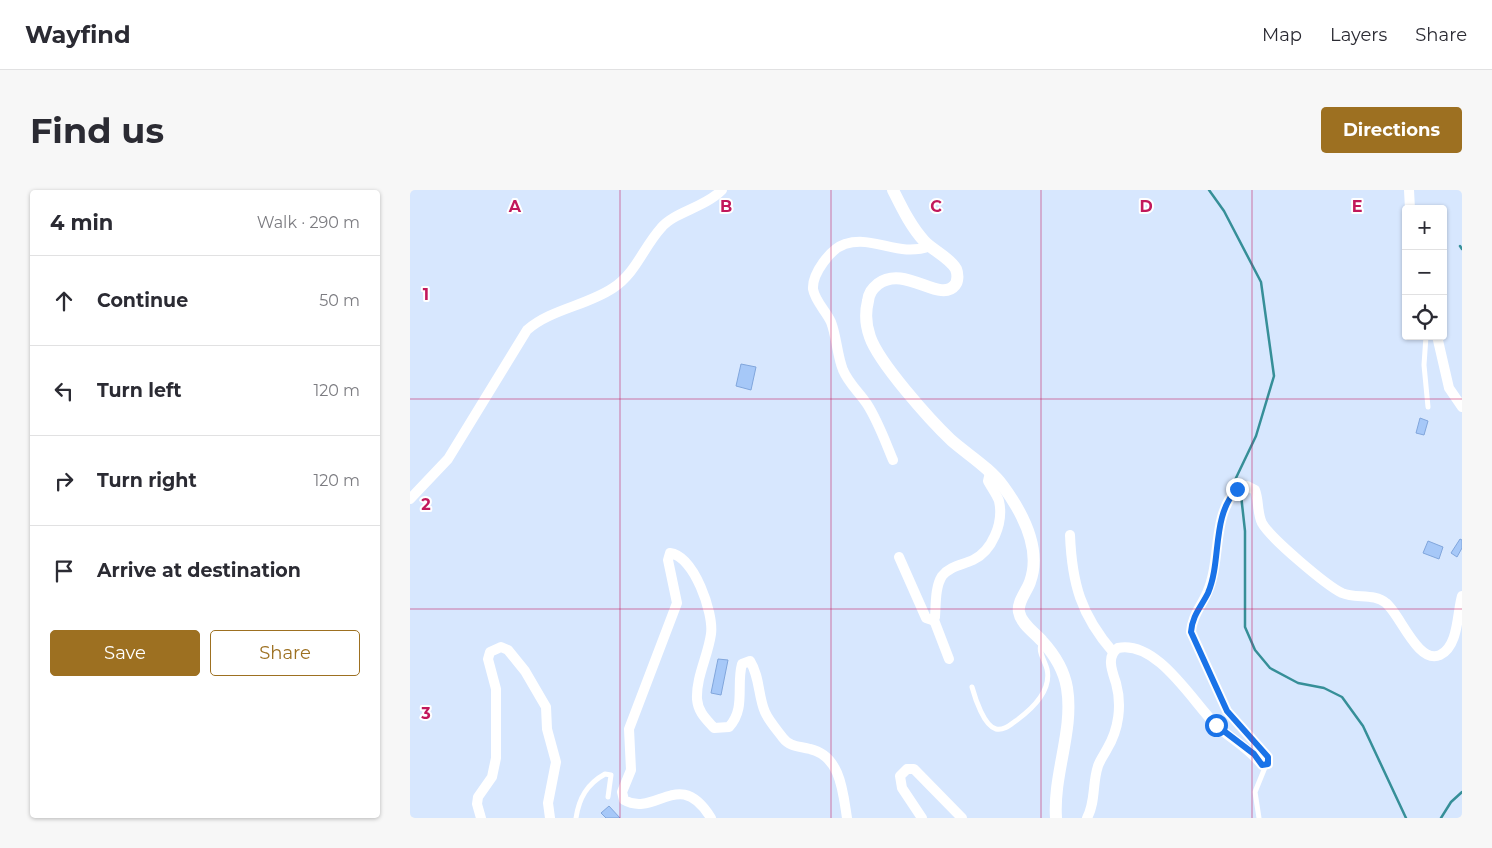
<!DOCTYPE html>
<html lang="en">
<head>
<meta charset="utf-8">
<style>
  body { margin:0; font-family:Montserrat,sans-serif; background:#f7f7f7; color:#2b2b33 }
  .controls { position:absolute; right:15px; top:15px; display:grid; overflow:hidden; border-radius:5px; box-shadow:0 1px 4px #0004 }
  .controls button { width:45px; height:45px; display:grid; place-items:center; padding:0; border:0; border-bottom:1px solid #e1e1e2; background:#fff; color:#2b2b33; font:25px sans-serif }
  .stop { position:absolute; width:15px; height:15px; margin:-11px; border:4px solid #1a73e8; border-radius:50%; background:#fff }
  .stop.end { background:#1a73e8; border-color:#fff; box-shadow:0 1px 5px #0008 }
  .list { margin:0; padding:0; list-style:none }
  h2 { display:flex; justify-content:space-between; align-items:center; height:65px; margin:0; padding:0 20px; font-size:21px }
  h2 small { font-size:16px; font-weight:400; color:#7c7c81 }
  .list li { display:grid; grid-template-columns:32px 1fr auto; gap:15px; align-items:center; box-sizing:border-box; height:90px; padding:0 20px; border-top:1px solid #e1e1e2 }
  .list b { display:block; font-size:19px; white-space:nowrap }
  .list em { font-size:16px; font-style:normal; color:#7c7c81 }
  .actions { display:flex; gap:10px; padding:15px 20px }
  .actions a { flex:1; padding:11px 0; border:1px solid #9d7021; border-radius:5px; text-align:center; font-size:18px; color:#9d7021 }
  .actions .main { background:#9d7021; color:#fff }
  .icon { flex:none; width:28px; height:28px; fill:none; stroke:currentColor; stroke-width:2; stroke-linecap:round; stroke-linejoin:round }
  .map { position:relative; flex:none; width:1052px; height:628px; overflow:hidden; border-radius:5px }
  header { display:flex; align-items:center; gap:30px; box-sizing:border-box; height:70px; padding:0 25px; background:#fff; border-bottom:1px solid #e1e1e2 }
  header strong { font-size:24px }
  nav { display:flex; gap:28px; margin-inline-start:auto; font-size:18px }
  .intro { display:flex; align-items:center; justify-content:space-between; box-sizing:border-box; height:120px; padding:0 30px }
  h1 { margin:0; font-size:35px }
  .button { padding:12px 22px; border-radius:5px; background:#9d7021; color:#fff; font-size:18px; font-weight:700 }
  main { display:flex; gap:30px; padding:0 30px }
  aside { flex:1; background:#fff; border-radius:5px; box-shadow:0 1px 4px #0004 }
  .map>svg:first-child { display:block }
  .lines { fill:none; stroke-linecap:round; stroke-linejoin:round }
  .stream { stroke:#368f98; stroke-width:2.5 }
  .building { fill:#a6c8f8; stroke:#81a6dc }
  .service { stroke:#fff; stroke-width:5 }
  .minor { stroke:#fff; stroke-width:10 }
  .tertiary { stroke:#fff; stroke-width:12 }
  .route { stroke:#1a73e8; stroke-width:6 }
  .grid { fill:none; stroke:#c2185b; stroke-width:1; stroke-opacity:0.55 }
  .grid-label { font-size:16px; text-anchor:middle; font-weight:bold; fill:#c2185b; stroke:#fff; stroke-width:4; stroke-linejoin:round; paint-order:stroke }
</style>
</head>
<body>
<header>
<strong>Wayfind</strong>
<nav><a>Map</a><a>Layers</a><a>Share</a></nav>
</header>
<div class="intro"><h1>Find us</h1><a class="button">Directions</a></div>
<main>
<aside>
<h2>4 min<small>Walk · 290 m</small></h2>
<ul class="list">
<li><svg class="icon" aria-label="ahead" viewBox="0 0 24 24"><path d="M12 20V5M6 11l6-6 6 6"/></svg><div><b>Continue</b></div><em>50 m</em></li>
<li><svg class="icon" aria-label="left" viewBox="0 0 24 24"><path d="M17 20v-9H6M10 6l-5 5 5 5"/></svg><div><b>Turn left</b></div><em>120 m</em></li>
<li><svg class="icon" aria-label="right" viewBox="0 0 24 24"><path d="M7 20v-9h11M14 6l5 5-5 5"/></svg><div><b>Turn right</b></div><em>120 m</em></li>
<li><svg class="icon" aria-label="arrive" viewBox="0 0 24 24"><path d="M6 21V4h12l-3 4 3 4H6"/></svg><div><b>Arrive at destination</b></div></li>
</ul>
<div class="actions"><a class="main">Save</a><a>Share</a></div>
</aside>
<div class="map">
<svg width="1052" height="628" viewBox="0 0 1052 628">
  <rect width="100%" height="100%" fill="#d7e7fe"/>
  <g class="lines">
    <!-- stream -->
    <g class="stream">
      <polyline points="799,0 814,21 851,92 864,186 846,246 825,290"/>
      <polyline points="1050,56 1052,59"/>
      <polyline points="831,305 835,341 835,437 845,460 860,478 888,493 914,498 932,507 953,536 996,628"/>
      <polyline points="1031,628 1041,612 1052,602"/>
    </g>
  </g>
  <!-- building -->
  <g class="building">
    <polygon points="331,174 346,177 341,200 326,196"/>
    <polygon points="1010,228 1018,231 1014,245 1006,243"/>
    <polygon points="1050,349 1052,350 1052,358 1047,367 1041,363"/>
    <polygon points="1018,351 1033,357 1029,369 1013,363"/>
    <polygon points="308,469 318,470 311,505 301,503"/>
    <polygon points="199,616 210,628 196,628 191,623"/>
  </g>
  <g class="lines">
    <!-- service -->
    <g class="service">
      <polyline points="1016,146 1014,175 1018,217"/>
      <path d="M 562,497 C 565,508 574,536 586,539 C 594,541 601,534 607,530 C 622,519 642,501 637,479 C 635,471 628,462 631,454"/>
      <path d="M 166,628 C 169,608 177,594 195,584 L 201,585 L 198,607"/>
      <polyline points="849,628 845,602 856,575"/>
    </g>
    <!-- minor -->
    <g class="minor">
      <polyline points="999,0 1000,19"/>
      <polyline points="1027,146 1039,198 1052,217"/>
      <path d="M 483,270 C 475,251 468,231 457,214 C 449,202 439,194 433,180 C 427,165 427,148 421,132 C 416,121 405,111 403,99 C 402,84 420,59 435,54 C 465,45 488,68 520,56"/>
      <path d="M 0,309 L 38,269 L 117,140 C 141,119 176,116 203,98 C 226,83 233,58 251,38 C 264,22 294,18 312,0"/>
      <path d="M 660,345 C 662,394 671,425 703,462"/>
      <path d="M 489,367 L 516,428 L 522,430 L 525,427 C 526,414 525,397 532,386 C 540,376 552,375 563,370 C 582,361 594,333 589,311 C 587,305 581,297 578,291 L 580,282"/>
      <polyline points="524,430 539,469"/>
      <polyline points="71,628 67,614 68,607 82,587 86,568 86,499 78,469 80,462 91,457 98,460 115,481 136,517 137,539 146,572 138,613 140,628"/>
      <path d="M 301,628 C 269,576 246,628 214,610 L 212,602 L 221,580 L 219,539 L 267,413 L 258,370 L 260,363 C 284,366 304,423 301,444 C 298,466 286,487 287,509 C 288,522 296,529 304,538 L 319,537 C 336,519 326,495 332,474 L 340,471 C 350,487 348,506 355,522 C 359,531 367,540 373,548 C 380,557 389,556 400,559 C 431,566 433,603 437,628"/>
      <polyline points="512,628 492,598 490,586 497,579 504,579 552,628"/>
      <path d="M 677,628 C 686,611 682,594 688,576 C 690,570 694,565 697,559 C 709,539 712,515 706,493 C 702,481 696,466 708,458 C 747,450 782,511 806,535 C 821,549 839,558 852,575 L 858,574 L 858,567 L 817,521 L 781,442 C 782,426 791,417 797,403 C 812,370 801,327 827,299 L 837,296 L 845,300 C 849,310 847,323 852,333 C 860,348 917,396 932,403 C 946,409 964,403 976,413 C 990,424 1008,475 1030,465 C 1049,456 1047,422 1052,406"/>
    </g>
    <!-- tertiary -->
    <path class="tertiary" d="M 483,0 C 492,18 501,37 515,52 C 524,61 540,68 546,79 C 548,84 548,91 545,95 C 530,114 495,74 468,94 C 462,99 459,103 458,111 C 455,123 456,136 460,147 C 469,173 520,230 541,250 C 558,265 580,278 593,296 C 612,322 632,359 620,392 C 617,401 607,412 609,422 C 611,434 625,443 632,451 C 644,464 654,480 657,498 C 664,541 643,584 646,628"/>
  </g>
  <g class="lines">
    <!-- route -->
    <path class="route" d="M 806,535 L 844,564 L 852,575 L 858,574 L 858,567 L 817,521 L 781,442 C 782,426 791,417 798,403 C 812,370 801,327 827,299"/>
  </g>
  <!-- grid -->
  <path class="grid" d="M 210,0 L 210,628M 421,0 L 421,628M 631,0 L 631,628M 842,0 L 842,628M 0,209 L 1052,209M 0,419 L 1052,419"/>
  <g class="grid-label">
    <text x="105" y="22">A</text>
    <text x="316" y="22">B</text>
    <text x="526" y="22">C</text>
    <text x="736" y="22">D</text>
    <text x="947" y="22">E</text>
    <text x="16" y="110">1</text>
    <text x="16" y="320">2</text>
    <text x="16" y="529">3</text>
  </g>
</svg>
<div class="controls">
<button>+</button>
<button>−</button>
<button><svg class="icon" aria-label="locate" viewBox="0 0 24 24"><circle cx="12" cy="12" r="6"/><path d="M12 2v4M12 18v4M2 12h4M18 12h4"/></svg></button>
</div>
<div class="stop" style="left:806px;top:535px"></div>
<div class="stop end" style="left:827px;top:299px"></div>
</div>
</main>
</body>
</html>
